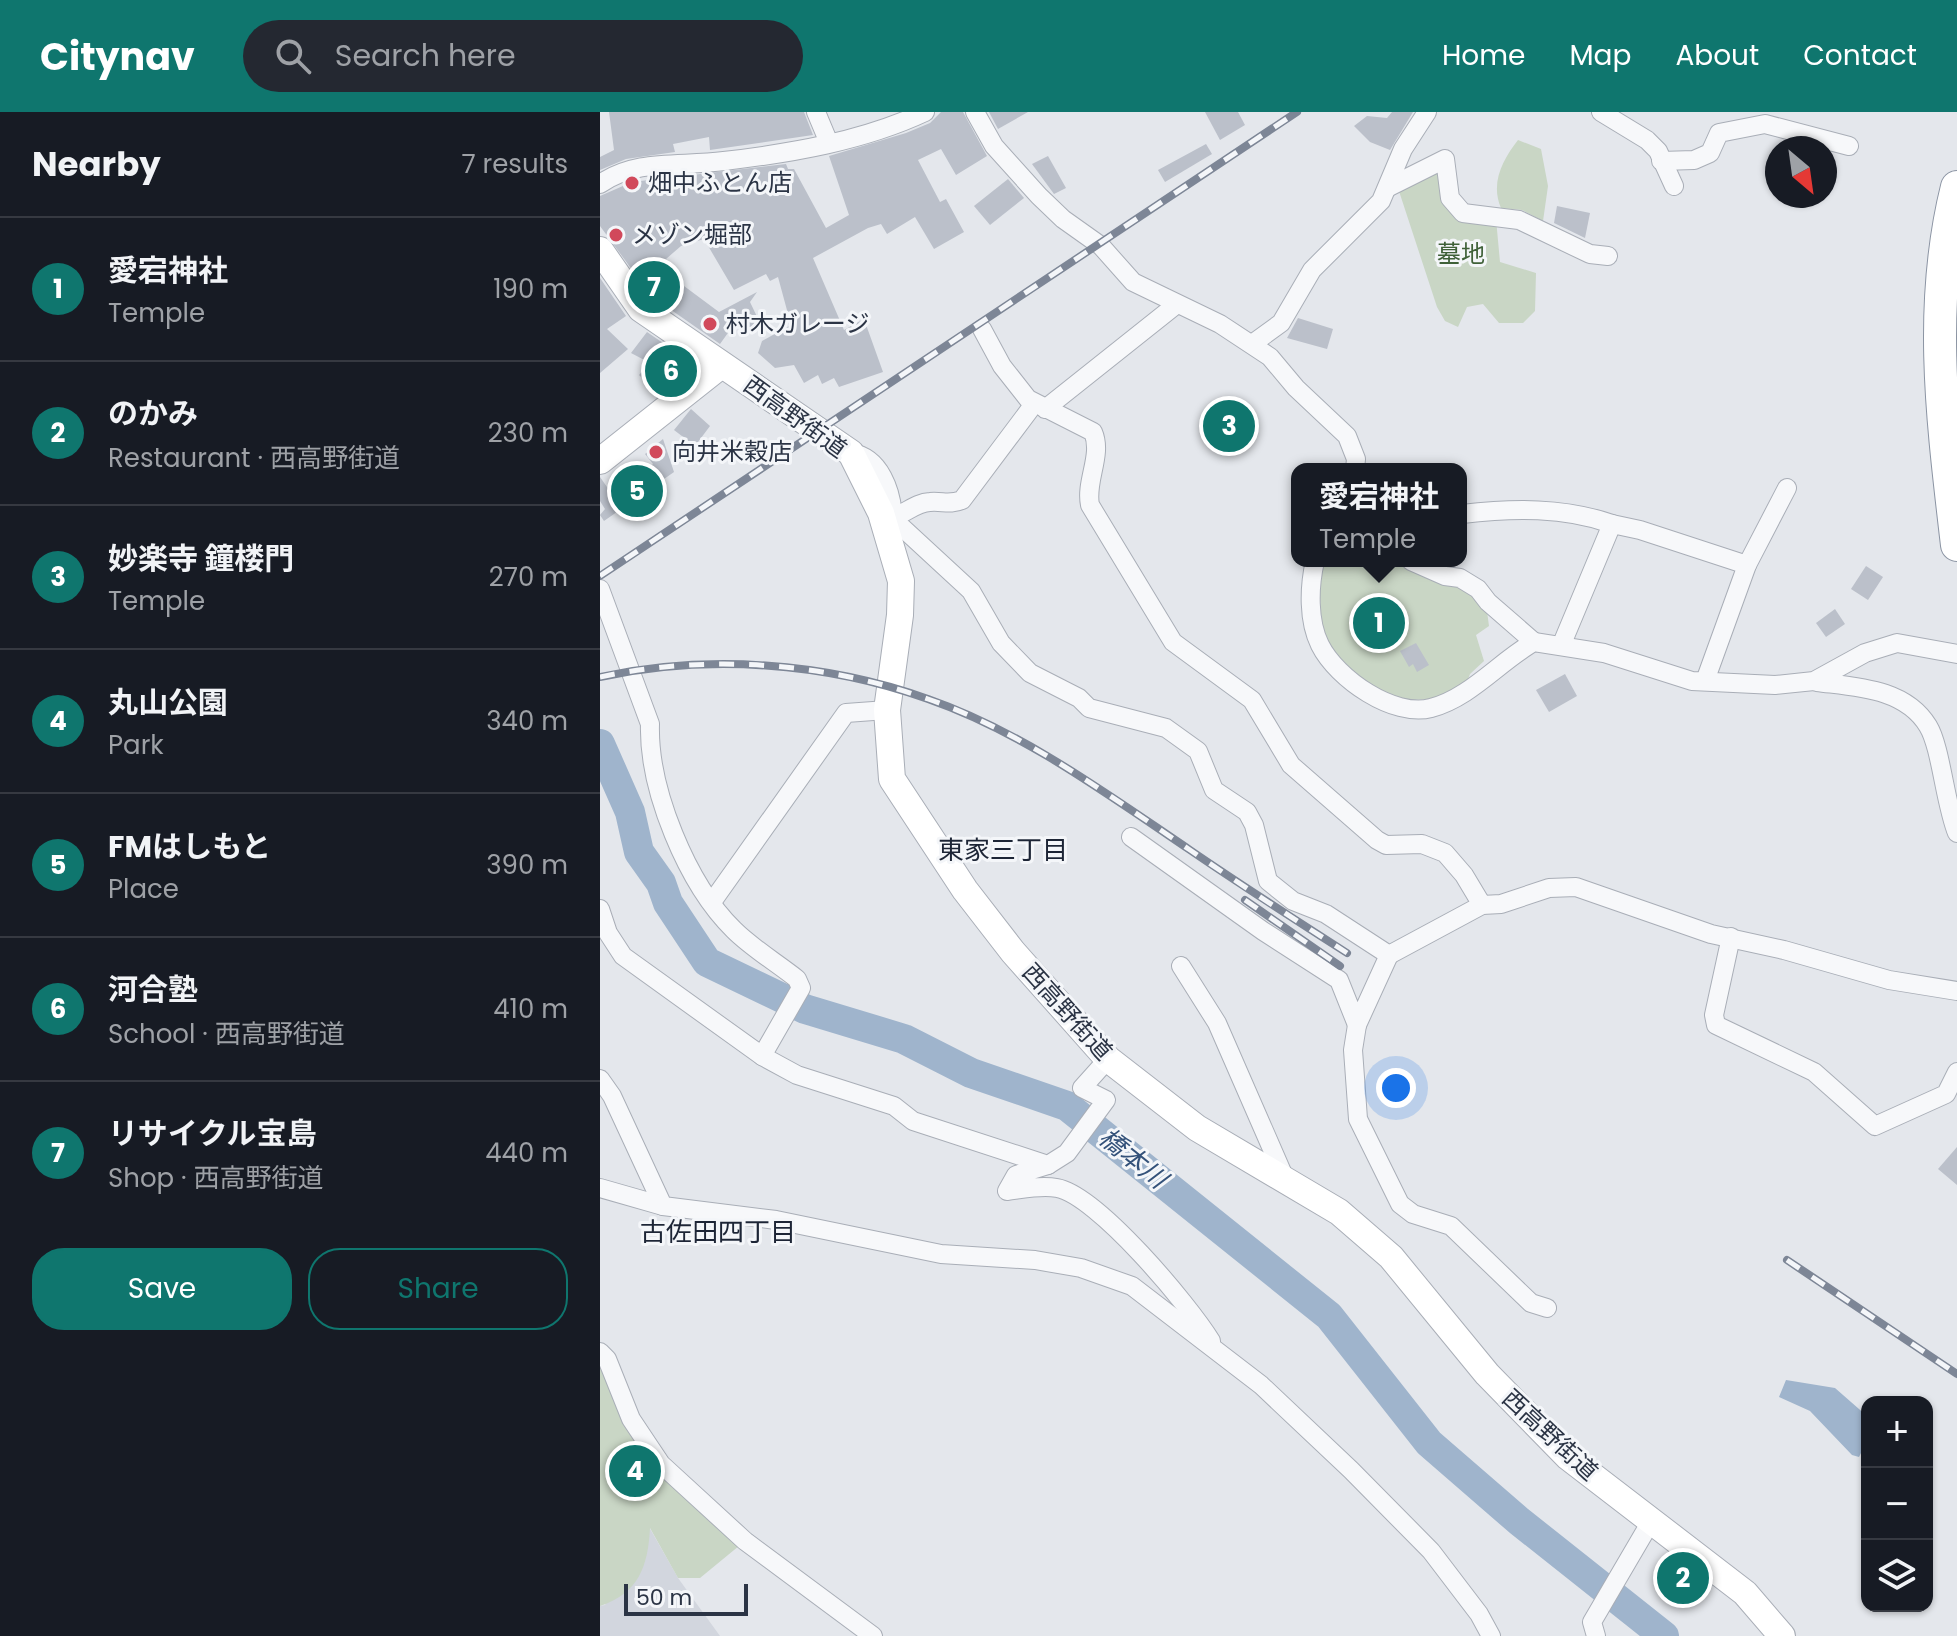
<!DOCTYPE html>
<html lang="en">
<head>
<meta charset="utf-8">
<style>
  body { margin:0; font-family:Poppins,"Noto Sans JP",sans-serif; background:#242831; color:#f1f3f6 }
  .controls { position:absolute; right:24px; bottom:24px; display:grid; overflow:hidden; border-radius:16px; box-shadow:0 2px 6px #0004 }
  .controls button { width:72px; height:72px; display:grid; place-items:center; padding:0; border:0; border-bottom:2px solid #363941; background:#171b24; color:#f1f3f6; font:40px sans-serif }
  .compass { position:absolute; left:1165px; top:24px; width:72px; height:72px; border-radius:50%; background:#171b24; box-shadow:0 2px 6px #0004; rotate:151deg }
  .scale { position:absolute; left:24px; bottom:20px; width:124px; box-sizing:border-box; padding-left:8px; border:4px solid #2b3445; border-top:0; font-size:22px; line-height:28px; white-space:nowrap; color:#2b3445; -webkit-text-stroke:6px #f4f6f9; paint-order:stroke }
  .you { position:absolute; left:796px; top:976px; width:28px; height:28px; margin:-20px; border:6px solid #fff; border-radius:50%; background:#1a73e8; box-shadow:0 0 0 12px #1a73e833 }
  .badge { display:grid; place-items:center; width:52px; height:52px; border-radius:50%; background:#0f766e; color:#fff; font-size:26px; font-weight:700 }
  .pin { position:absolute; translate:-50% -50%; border:4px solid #fff; box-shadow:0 2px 8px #0006 }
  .popup { position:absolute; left:691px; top:351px; width:176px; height:104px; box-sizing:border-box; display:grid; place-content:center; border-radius:16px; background:#171b24; filter:drop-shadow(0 2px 6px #0005); font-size:26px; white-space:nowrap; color:#9ea1a6 }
  .popup b { font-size:30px; color:#f1f3f6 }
  .popup::after { content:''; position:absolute; left:50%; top:100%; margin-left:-16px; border:16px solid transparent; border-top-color:#171b24 }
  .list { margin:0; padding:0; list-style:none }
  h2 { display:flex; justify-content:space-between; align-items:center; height:104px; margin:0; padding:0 32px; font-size:34px }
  h2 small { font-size:26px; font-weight:400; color:#9ea1a6 }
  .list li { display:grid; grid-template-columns:52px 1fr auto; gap:24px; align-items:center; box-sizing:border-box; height:144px; padding:0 32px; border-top:2px solid #363941 }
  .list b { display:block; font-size:30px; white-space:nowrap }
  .list p { margin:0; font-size:26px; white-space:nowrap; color:#9ea1a6 }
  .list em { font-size:26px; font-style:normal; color:#9ea1a6 }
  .actions { display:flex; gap:16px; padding:24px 32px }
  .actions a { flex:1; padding:18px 0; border:2px solid #0f766e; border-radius:32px; text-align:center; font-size:28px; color:#0f766e }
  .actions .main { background:#0f766e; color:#fff }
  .icon { flex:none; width:44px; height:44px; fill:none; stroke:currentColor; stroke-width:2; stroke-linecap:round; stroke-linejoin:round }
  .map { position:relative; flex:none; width:1357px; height:1524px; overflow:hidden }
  header { display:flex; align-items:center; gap:48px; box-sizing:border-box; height:112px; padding:0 40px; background:#0f766e; color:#fff }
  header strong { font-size:38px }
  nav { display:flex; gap:44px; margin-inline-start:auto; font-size:28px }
  .search { width:560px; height:72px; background:#242831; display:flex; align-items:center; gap:20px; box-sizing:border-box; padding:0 28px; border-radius:44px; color:#9ea1a6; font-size:30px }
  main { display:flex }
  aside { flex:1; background:#171b24 }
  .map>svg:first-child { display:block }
  .built { fill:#d2d6de }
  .green { fill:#c9d6c5 }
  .water { fill:#9fb4cc }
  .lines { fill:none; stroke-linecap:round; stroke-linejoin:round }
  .river { stroke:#9fb4cc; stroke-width:30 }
  .building { fill:#bbc0ca }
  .street-casing { stroke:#a9aeb7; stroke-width:20 }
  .secondary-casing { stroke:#a9aeb7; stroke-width:28 }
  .highway-casing { stroke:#8b94a3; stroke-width:34 }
  .street { stroke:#f7f8fa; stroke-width:18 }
  .secondary { stroke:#fff; stroke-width:26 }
  .highway { stroke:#fff; stroke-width:32 }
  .rail-casing { stroke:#7d8696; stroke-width:8 }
  .rail { stroke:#f4f6f9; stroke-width:5; stroke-dasharray:15; stroke-linecap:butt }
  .poi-dot { fill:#d1495b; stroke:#f4f6f9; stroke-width:3 }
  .labels { text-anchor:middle; stroke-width:6; stroke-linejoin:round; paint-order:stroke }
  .poi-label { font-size:24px; fill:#2b3445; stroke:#f4f6f9; text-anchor:start }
  .park-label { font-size:24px; fill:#3f6138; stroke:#f4f6f9 }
  .street-label { font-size:24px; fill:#2b3445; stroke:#f4f6f9 }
  .neighbourhood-label { font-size:26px; fill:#1d2536; stroke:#f4f6f9 }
  .water-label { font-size:26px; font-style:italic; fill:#34527a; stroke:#f4f6f9 }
</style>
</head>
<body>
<header>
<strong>Citynav</strong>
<div class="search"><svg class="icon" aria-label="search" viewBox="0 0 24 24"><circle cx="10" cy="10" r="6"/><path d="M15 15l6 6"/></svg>Search here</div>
<nav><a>Home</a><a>Map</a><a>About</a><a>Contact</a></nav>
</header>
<main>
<aside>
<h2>Nearby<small>7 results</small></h2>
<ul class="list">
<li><span class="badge">1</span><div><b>愛宕神社</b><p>Temple</p></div><em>190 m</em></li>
<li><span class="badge">2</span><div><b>のかみ</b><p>Restaurant · 西高野街道</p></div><em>230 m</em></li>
<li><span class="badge">3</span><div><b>妙楽寺 鐘楼門</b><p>Temple</p></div><em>270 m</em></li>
<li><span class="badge">4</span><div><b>丸山公園</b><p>Park</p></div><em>340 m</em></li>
<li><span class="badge">5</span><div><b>FMはしもと</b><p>Place</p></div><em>390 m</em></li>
<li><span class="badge">6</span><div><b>河合塾</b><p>School · 西高野街道</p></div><em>410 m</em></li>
<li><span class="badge">7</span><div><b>リサイクル宝島</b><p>Shop · 西高野街道</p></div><em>440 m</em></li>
</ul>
<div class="actions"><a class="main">Save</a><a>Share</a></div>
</aside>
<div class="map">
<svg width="1357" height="1524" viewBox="0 0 1357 1524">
  <rect width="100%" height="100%" fill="#e4e7ec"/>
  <!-- built -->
  <polygon class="built" points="49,1415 78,1466 120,1524 0,1524 0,1494 5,1493"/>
  <!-- green -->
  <g class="green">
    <path d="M 918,28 L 941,37 L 948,74 L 943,109 L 922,98 L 901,96 C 890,71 903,47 918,28 Z"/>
    <polygon points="836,52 849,87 896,107 900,150 936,161 935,199 923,211 899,211 883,192 867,195 858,215 845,209 837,195 797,73"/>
    <polygon points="716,449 806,449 825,455 886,492 889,514 876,523 884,549 870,562 867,570 835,587 784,589 723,532 720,486 713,485"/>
    <path d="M 0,1240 L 60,1351 L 145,1429 L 100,1466 L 78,1466 L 50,1416 C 48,1454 39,1481 0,1494 Z"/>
  </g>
  <!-- water -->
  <polygon class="water" points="1186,1268 1235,1276 1267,1304 1267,1329 1259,1345 1252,1343 1210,1299 1179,1285"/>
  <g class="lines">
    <!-- river -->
    <polyline class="river" points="0,632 30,700 39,740 61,771 68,791 107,850 205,897 304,927 371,961 467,994 729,1204 829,1331 919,1409 1064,1524"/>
  </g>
  <!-- building -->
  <g class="building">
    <polygon points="9,0 204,0 213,23 110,38 109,25 73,32 75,40 26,47 0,58 0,45 14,38"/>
    <polygon points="341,0 363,0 387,44 356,63 341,37 318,48 340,90 346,87 364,120 334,137 315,105 287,122 281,112 268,116 213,146 244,218 264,207 283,260 239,275 234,266 222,272 218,263 204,271 194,253 175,256 158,241 162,229 191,213 178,165 170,169 166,162 134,178 104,127 81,134 66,147 80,166 52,185 0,114 0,84 32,70 186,52 188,57 194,57 226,116 249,103 229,44 306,21 330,11"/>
    <polygon points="389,0 428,0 398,17"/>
    <polygon points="605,0 638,0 645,13 620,28"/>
    <polygon points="792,0 813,0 790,38 770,30 754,14 767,4 787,6"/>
    <polygon points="606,32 612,42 565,70 558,58"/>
    <polygon points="448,44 466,76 454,82 432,52"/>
    <polygon points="408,67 424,86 390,113 374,94"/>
    <polygon points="957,94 990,101 985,126 954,111"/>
    <polygon points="0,166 26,204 7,217 28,237 0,261"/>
    <polygon points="84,174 119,200 157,180 150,190 161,213 148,220 140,204 120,232 67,195"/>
    <polygon points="698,206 733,217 727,237 687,226"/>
    <polygon points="47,220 95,253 58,282 39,263 50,251 31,241"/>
    <polygon points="91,297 110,314 95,334 74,318"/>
    <polygon points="63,327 74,360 4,409 0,403 5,397 0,389 0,365 16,388 53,352 45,342"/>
    <polygon points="1266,454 1283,465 1268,488 1251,477"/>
    <polygon points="1235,497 1245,512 1226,525 1216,511"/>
    <polygon points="816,531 829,553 817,560 813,552 809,555 800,539"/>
    <polygon points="965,562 977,584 949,600 936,578"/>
    <polygon points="1357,1035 1357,1073 1338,1057"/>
  </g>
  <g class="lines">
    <!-- street casing -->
    <g class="street-casing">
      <g id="street">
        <polyline points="216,0 229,31"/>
        <polyline points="375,0 394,34 439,84 463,107 501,134 533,170 620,212 670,245 696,276 747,324 756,347 755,357"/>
        <polyline points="1001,0 1047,28 1058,39 1074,74"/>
        <polyline points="1061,49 1094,48 1110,41 1119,21 1165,12 1249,34"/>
        <path d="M 0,72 C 37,46 81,55 124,49 C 192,41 263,29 325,0"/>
        <polyline points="789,75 845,47 850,86 863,101 919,108 990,142 1008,144"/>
        <path d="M 382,217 L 402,254 L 428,287 L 493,320 C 503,343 485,369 490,393 L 573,530 L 652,588 L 691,653 L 777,728 L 786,733 L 822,732 L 845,741 L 864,763 L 882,793"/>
        <polyline points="652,232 681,211 712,158 781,89 803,37 827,0"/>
        <polyline points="445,297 577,192"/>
        <path d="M 251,341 C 280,345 292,379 293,407 L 371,479 L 401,531 L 430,561 L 479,586 L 489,596 L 566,616 L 598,639 L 614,678 L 647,700 L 654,713 L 668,769 L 693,789 L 726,802 L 789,843 L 882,793 L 901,792 L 949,776 L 976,775 L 1111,822 L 1184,838 L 1289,868 L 1357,879"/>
        <path d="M 862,402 C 913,396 964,395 1012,412 L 961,534"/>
        <path d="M 282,405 C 302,408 311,391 330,390 C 343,389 350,393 362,388 L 434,292"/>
        <polyline points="1012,412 1040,418 1147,453 1187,376"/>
        <path d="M 715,449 C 709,475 708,509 720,533 C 737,567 794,606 831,596 C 870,586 900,549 934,530 L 1004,541 L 1092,569 L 1175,573 L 1214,569 L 1265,541 L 1297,531 L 1357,542"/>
        <polyline points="811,449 845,464 860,466 878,477 888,490 934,530"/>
        <path d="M 0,477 L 50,612 C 48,677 87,772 134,818 C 152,836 177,851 197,867 L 201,876 L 162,944"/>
        <polyline points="1105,569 1147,453"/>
        <path d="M 1217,570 C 1256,575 1305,576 1328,614 C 1341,635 1345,692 1357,721"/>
        <polyline points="531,725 663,819 739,868 757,913 789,843"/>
        <polyline points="112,790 246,601 287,598"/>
        <polyline points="0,797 8,821 23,844 162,944 197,963 294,994 313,1009 448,1053 467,1041 506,988 482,976 508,947"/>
        <polyline points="1131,825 1114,903 1116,913 1214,960 1275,1014 1346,982 1357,960"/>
        <polyline points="581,854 617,911 686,1069"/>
        <polyline points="757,913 753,938 758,1007 800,1092 813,1102 851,1114 931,1191 947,1196"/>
        <polyline points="0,967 12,984 63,1094 176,1108 341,1142 435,1148 481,1156 532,1174 661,1273 751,1358 831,1439 879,1502 891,1524"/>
        <path d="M 448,1053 L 416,1063 L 407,1079 C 424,1077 441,1073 457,1076 C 497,1083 589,1193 611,1229"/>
        <polyline points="0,1076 63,1094"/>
        <polyline points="0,1240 7,1247 31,1307 61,1352 145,1429 273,1524"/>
        <polyline points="996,1524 992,1510 1050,1411"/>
      </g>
    </g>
    <!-- secondary casing -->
    <g class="secondary-casing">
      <g id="secondary">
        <polyline points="0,138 41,197 251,341 281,401 301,469 300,503 287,598 292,667 365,778 413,840 508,947 597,1016 739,1100 791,1145 887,1262 968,1345 1145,1481 1182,1524"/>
        <polyline points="0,349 120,254"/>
      </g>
    </g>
    <!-- highway casing -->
    <g class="highway-casing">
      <path id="highway" d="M 1357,75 C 1327,195 1343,312 1357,433"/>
    </g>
    <!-- street -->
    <use href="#street" class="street"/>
    <!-- secondary -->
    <use href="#secondary" class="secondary"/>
    <!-- highway -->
    <use href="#highway" class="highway"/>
    <!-- rail casing -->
    <g class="rail-casing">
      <g id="rail">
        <polyline points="0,464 697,0"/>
        <path d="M 0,565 C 107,542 225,550 328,587 C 423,620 507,682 590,738 C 641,773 694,807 747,841"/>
        <polyline points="645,788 740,854"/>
        <polyline points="1187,1148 1357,1262"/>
      </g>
    </g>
    <!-- rail -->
    <use href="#rail" class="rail"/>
  </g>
  <!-- markers -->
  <g class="poi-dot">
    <circle cx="32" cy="71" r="8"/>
    <circle cx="16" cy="123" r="8"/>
    <circle cx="110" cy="212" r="8"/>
    <circle cx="56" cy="340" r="8"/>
  </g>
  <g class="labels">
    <!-- poi labels -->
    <g class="poi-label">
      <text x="48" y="79">畑中ふとん店</text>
      <text x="32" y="131">メゾン堀部</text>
      <text x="126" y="220">村木ガレージ</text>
      <text x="72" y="348">向井米穀店</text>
    </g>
    <!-- park labels -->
    <g class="park-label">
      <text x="861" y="150">墓地</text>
    </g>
    <!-- street labels -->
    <g class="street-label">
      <text transform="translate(195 305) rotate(36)" y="8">西高野街道</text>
      <text transform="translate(467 900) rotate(48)" y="8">西高野街道</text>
      <text transform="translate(950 1323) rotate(43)" y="8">西高野街道</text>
    </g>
    <!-- neighbourhood labels -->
    <g class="neighbourhood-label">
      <text x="403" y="747">東家三丁目</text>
      <text x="118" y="1129">古佐田四丁目</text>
    </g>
    <!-- water labels -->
    <g class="water-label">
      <text transform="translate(533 1046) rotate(39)" y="9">橋本川</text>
    </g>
  </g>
</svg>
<div class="controls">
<button>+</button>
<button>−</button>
<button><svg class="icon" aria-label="layers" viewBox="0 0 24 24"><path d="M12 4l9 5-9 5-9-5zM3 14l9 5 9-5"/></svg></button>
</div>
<svg class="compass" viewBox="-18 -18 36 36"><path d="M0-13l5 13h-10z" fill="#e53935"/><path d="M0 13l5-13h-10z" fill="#9ea1a6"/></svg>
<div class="scale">50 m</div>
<div class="you"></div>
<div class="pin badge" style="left:779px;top:511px">1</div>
<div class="popup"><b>愛宕神社</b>Temple</div>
<div class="pin badge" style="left:1083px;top:1466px">2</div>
<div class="pin badge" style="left:629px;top:314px">3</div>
<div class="pin badge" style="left:35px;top:1359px">4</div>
<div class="pin badge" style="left:37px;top:379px">5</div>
<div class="pin badge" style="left:71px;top:259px">6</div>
<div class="pin badge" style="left:54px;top:175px">7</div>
</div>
</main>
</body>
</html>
